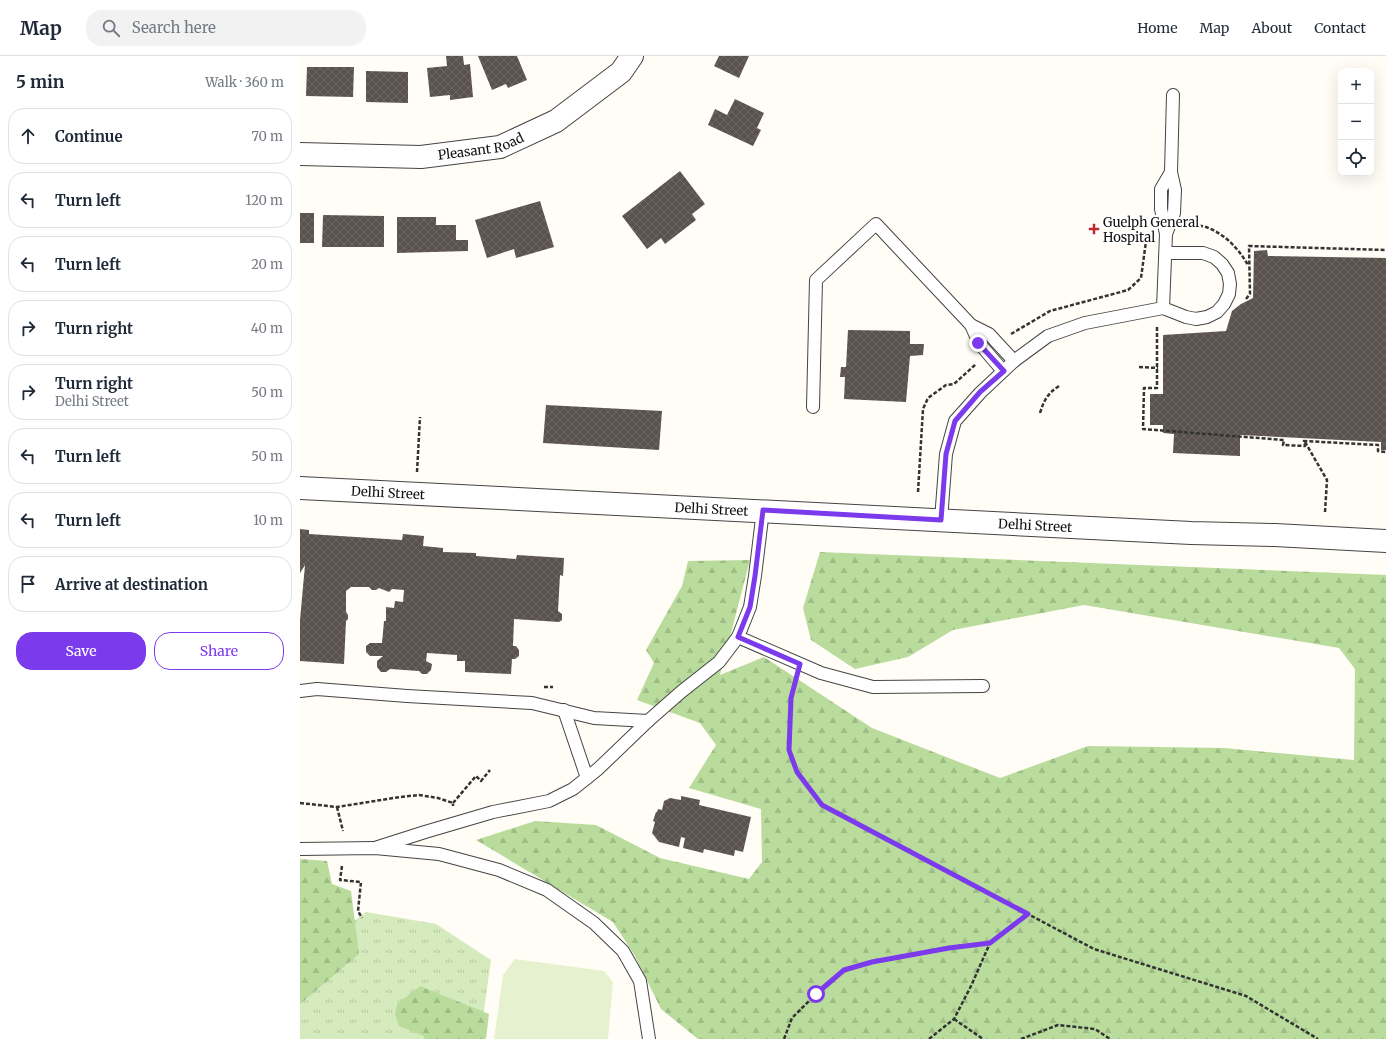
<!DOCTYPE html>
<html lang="en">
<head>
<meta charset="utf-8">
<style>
  body { margin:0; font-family:Merriweather,serif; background:#f2f2f3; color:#1f2937 }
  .controls { position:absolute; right:12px; top:12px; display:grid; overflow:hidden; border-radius:8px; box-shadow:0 4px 16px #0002 }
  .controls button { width:36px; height:36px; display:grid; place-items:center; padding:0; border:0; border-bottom:1px solid #e0e1e3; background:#fff; color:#1f2937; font:20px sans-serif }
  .stop { position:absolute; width:12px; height:12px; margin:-9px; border:3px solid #7c3aed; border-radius:50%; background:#fff }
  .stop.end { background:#7c3aed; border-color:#fff; box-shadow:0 1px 4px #0008 }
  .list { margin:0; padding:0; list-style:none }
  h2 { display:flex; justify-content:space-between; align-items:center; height:52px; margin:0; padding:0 16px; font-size:17px }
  h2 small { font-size:13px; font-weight:400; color:#747a83 }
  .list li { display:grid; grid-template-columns:26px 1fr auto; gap:12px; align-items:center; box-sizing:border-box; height:56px; margin:0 8px 8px; padding:0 8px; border:1px solid #e0e1e3; border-radius:16px }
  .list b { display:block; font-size:15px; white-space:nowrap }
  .list p { margin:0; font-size:13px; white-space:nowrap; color:#747a83 }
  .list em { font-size:13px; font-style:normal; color:#747a83 }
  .actions { display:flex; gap:8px; padding:12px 16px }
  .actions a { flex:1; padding:9px 0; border:1px solid #7c3aed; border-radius:16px; text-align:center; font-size:14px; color:#7c3aed }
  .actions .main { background:#7c3aed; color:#fff }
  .icon { flex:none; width:22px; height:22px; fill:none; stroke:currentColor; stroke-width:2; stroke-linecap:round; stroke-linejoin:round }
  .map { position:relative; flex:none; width:1086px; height:983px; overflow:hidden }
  header { display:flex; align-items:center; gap:24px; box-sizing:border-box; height:56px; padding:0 20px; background:#fff; border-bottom:1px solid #e0e1e3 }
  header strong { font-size:19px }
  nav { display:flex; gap:22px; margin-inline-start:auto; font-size:14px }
  .search { width:280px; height:36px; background:#f2f2f3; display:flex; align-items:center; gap:10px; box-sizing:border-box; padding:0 14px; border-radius:16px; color:#747a83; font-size:15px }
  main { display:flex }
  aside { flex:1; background:#fff }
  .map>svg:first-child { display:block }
  .grass { fill:url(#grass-tufts) }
  .forest { fill:url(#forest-firs) }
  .pitch { fill:#e6f2cf }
  .building { fill:url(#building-cross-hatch) }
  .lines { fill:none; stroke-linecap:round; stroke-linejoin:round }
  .service-casing { stroke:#444; stroke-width:14 }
  .minor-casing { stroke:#444; stroke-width:24 }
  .tertiary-casing { stroke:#444; stroke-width:24 }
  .path { stroke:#333; stroke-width:2.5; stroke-dasharray:4 2; stroke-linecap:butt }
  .service { stroke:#fff; stroke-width:12 }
  .minor { stroke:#fff; stroke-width:22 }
  .tertiary { stroke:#fff; stroke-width:22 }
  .route { stroke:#7c3aed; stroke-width:5 }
  .poi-dot { fill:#c4262e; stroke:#fff; stroke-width:1.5 }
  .labels { text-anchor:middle; stroke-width:4; stroke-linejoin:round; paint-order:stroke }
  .street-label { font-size:13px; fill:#111; stroke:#fff }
  .poi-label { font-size:13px; fill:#111; stroke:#fff; text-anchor:start }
</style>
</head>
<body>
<header>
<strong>Map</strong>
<div class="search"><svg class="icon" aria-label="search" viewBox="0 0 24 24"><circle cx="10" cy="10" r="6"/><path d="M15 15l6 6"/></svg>Search here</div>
<nav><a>Home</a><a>Map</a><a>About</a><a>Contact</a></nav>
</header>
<main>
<aside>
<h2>5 min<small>Walk · 360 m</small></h2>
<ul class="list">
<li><svg class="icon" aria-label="ahead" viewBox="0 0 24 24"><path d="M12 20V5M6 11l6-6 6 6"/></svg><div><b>Continue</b></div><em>70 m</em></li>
<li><svg class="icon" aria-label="left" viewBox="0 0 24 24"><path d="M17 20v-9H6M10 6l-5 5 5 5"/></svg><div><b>Turn left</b></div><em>120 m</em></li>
<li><svg class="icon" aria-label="left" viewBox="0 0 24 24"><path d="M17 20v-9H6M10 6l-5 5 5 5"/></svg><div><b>Turn left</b></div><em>20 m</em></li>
<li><svg class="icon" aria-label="right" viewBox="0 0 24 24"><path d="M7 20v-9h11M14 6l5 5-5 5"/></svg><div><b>Turn right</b></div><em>40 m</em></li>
<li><svg class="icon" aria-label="right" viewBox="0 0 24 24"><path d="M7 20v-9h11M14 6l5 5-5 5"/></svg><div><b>Turn right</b><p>Delhi Street</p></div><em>50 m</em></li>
<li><svg class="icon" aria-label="left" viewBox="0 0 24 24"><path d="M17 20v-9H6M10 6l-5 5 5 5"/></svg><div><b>Turn left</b></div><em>50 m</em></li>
<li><svg class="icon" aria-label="left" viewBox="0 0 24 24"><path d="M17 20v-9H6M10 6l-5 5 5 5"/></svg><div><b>Turn left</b></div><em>10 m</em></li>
<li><svg class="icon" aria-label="arrive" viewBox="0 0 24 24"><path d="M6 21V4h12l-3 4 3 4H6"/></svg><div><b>Arrive at destination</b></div></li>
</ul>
<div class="actions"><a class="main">Save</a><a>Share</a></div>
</aside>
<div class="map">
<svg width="1086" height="983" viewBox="0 0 1086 983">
  <defs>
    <pattern id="grass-tufts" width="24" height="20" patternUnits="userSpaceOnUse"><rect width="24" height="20" fill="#d5ebbd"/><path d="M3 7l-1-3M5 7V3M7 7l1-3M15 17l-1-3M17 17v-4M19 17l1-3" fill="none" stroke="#b6c8a1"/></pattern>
    <pattern id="forest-firs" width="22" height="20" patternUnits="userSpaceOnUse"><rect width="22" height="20" fill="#b9dc9c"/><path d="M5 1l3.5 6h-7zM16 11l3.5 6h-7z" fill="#9ebc85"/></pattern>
    <pattern id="building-cross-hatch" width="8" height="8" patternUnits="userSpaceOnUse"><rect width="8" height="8" fill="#5a524d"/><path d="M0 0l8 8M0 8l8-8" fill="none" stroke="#6d6662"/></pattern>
  </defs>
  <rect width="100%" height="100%" fill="#fffdf5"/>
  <!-- grass -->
  <polygon class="grass" points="66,856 136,868 191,904 180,983 0,983 0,933 53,866"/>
  <!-- forest -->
  <g class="forest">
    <polygon points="520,496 1086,519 1086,983 398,983 361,953 335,900 313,866 176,784 235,765 296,769 360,802 449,823 462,806 461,753 389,732 416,689 400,667 337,644 354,607 346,594 382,530 388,505 450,504 420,619 464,601 572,672 700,722 788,690 924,692 1054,704 1055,613 1039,592 784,549 653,574 608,601 555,613 511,584 503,552"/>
    <polygon points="0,803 27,805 32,828 51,835 59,898 0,948"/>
    <polygon points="120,930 189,958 186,983 124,983 124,980 99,970 95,958 97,948"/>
  </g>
  <!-- pitch -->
  <polygon class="pitch" points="215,903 304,915 313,926 308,983 194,983 203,919"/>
  <!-- building -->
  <g class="building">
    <polygon points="146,0 163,0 164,9 170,8 173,41 150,44 150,39 130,41 127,12 147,10"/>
    <polygon points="178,0 217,0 227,24 208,32 206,28 192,34"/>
    <polygon points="419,0 449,0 439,22 414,10"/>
    <polygon points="7,11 54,11 53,41 6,40"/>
    <polygon points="66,15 108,16 108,47 66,46"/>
    <polygon points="435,43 464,57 457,72 461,74 453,90 408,69 415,53 427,59"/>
    <polygon points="380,115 405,148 392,158 396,164 365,188 361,182 347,193 322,160"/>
    <polygon points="240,145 254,191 216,202 214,193 187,202 175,164"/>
    <rect x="0" y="157" width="14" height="30"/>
    <polygon points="23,159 84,160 84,191 22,191"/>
    <polygon points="97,161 136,161 136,169 156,169 156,184 168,184 168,195 97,197"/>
    <polygon points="967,194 968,200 1086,202 1086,394 1081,394 1081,386 940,379 940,400 873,397 874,378 863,377 863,369 850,369 850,338 863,338 863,279 926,275 932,255 941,248 953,242 954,195"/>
    <polygon points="548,274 610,275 610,288 624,288 623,299 610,300 606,346 544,343 545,321 540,321 541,311 546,311"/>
    <polygon points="246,349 362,355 359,394 243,387"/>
    <polygon points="0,473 9,474 9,478 102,484 103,478 124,480 123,490 143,492 143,496 176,497 176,500 216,503 217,499 264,502 263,520 260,519 258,555 262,558 262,564 259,566 214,563 213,590 216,590 219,594 219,600 215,603 212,603 211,618 165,616 165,605 157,605 157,599 127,597 126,605 132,608 131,614 127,618 122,618 119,615 90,613 86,616 81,616 77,611 77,605 83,600 70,600 66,596 66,590 70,587 82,587 84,565 86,565 86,551 94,552 95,545 103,546 104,534 92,533 89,536 79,532 76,534 72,534 69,531 51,531 46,535 46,556 48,559 48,563 46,565 44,608 0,605 0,564 5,509 0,517"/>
    <polygon points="381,740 400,744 399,749 451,761 443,796 435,794 434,800 404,793 403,797 383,792 385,782 381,781 379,791 359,786 352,777 355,766 353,765 356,756 357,756 358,753 362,754 364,745 370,742 381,744"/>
  </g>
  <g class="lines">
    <!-- service casing -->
    <g class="service-casing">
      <g id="service">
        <polyline points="866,178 874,157 875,134 871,116 873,39"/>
        <polyline points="863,252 866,178 861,153 861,133 871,116"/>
        <polyline points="671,269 679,287 703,315"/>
        <polyline points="513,351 516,224 576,168 671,269 689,278 714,305"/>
        <polyline points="641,464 646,398 655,365 680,337 714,305 748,280 785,267 863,252 886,261 896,263 907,261 917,256 924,248 929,238 930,228 928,217 922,208 914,201 903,197 866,197"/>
        <polyline points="438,581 521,617 573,631 683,630"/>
        <polyline points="0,635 17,633 107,640 232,647 294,662 348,665"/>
        <polyline points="264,654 287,722"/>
        <polyline points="75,792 125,776 193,756 249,745 273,733 298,713 348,665 381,636 419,606 438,581 450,551 455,520 463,454"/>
        <polyline points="0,793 75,792 139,798 199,814 247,834 294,867 323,895 340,925 349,983"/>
      </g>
    </g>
    <!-- minor casing -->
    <g class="minor-casing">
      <g id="minor">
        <path id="s1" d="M 0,98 L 121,101 L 200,91 L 256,65 L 321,16 L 332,0"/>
      </g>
    </g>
    <!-- tertiary casing -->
    <g class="tertiary-casing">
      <g id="tertiary">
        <path id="s2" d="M 0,432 L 891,477 L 975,479 L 1086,485"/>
      </g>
    </g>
    <!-- path -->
    <g class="path">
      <path d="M 887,169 C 893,170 901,169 906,171 C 925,178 938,192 948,209"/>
      <polyline points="946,243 950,238 949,190 1086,194"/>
      <polyline points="857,271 857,332 844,332 843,373 984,384 983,389 1005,390 1004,385 1078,389 1078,395 1086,396"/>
      <polyline points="711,278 750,255 828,234 841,222 847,178"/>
      <polyline points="839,311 858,312"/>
      <path d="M 740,357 C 744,344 748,337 759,330"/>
      <polyline points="1005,386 1027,424 1025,456"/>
      <polyline points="117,416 120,361"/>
      <polyline points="618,436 623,353 628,342 646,329 654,328 676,308"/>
      <polyline points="495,624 491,642 489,694 497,716 522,749 794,893 946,940 1018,983"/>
      <polyline points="244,631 253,631"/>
      <polyline points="0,747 37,751 100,741 119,739 138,742 153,747 153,750"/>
      <polyline points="153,747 176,720 181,725 190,714"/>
      <polyline points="37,751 43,775"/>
      <polyline points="42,810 40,824 61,826 58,855 62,862"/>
      <polyline points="654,963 683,983"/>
      <polyline points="484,983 492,962 516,938 544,914 572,906 649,891 690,887"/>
      <polyline points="629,983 654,963 671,930 690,887 728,858"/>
      <polyline points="721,983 758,969 795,973 810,983"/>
    </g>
    <!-- service -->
    <use href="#service" class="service"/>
    <!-- minor -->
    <use href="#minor" class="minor"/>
    <!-- tertiary -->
    <use href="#tertiary" class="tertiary"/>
  </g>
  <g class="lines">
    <!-- route -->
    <polyline class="route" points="516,938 544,914 572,906 649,892 690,887 728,858 522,749 497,716 489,694 491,642 500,608 438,581 450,551 455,520 463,454 641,464 646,398 655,365 680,336 704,315 678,287"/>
  </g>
  <!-- markers -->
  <path class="poi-dot" d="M792 167h4v4h4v4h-4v4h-4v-4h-4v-4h4z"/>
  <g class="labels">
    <!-- street labels -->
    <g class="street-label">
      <text dy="5" stroke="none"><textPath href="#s1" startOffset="182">Pleasant Road</textPath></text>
      <text dy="5" stroke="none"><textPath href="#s2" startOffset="88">Delhi Street</textPath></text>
      <text dy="5" stroke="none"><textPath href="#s2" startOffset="412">Delhi Street</textPath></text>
      <text dy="5" stroke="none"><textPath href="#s2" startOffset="736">Delhi Street</textPath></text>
    </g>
    <!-- poi labels -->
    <g class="poi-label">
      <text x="803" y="171">Guelph General<tspan x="803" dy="15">Hospital</tspan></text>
    </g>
  </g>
</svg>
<div class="controls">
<button>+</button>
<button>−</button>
<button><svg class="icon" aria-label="locate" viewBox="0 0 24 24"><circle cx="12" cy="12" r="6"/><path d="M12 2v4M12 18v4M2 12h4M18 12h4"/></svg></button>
</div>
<div class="stop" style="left:516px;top:938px"></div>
<div class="stop end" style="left:678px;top:287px"></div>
</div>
</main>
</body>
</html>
